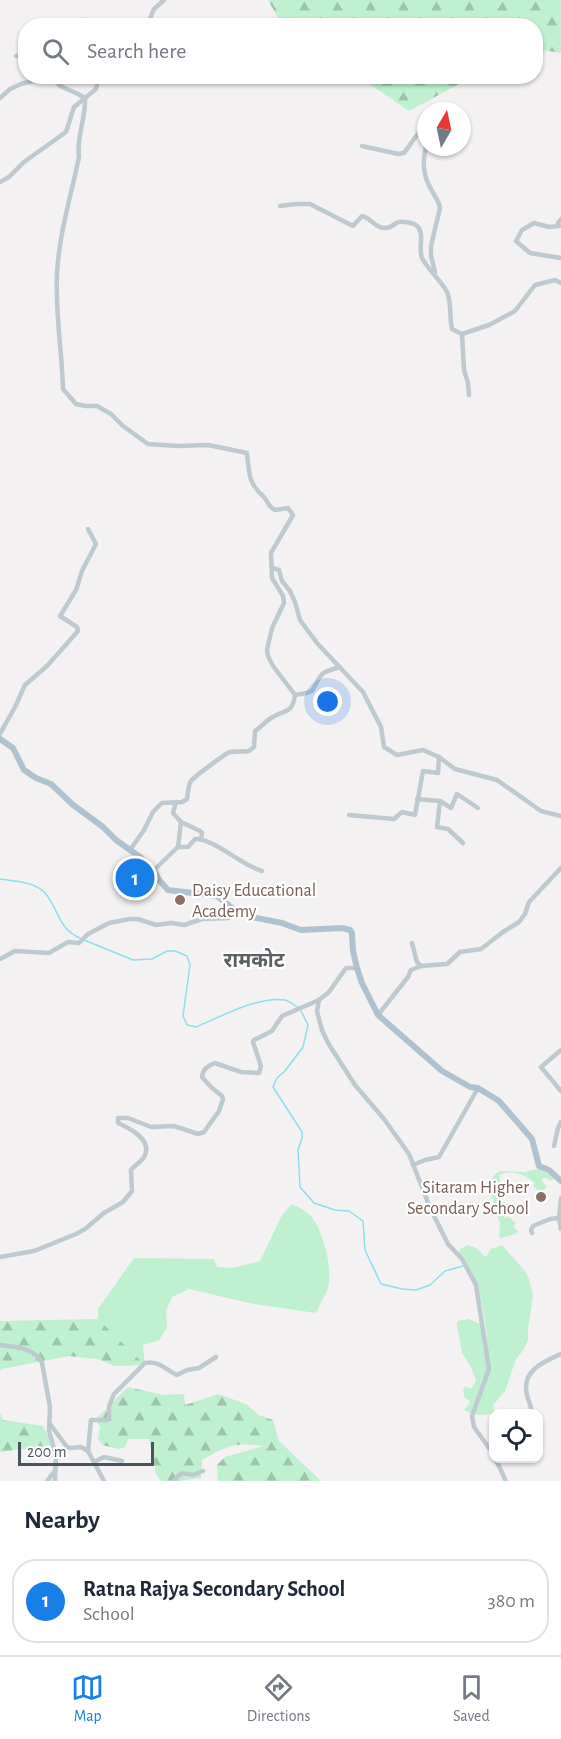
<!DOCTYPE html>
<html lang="en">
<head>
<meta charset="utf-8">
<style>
  body { margin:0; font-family:"Alegreya Sans","Noto Sans Devanagari",sans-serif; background:#f2f2f3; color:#1f2937 }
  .controls { position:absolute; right:18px; bottom:18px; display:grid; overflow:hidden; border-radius:12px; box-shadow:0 2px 4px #0004 }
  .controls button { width:54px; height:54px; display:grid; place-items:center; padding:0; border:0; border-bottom:2px solid #e0e1e3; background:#fff; color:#1f2937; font:30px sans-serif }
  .compass { position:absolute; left:417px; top:102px; width:54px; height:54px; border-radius:50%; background:#fff; box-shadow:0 2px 4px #0004; rotate:9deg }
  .scale { position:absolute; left:18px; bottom:15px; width:136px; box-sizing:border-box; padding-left:6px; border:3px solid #48555f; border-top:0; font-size:16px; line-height:21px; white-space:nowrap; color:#48555f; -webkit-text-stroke:4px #fff; paint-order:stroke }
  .you { position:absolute; left:328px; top:702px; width:21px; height:21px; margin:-15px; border:4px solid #fff; border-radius:50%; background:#1a73e8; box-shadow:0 0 0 9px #1a73e833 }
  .badge { display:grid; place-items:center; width:39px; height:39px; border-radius:50%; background:#177fe7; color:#fff; font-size:20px; font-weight:700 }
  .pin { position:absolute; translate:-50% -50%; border:3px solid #fff; box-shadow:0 2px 6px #0006 }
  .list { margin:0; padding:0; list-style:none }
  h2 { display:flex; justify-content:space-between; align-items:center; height:78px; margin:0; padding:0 24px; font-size:26px }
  h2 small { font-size:20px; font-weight:400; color:#747a83 }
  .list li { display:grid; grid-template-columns:39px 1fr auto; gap:18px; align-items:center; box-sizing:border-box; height:84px; margin:0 12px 12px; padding:0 12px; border:2px solid #e0e1e3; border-radius:24px }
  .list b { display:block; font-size:22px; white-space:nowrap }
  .list p { margin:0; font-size:20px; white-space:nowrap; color:#747a83 }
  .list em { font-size:20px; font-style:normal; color:#747a83 }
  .icon { flex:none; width:33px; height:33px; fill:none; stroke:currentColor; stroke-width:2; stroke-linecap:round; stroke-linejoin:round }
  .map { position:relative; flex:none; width:561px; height:1481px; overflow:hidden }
  .search { position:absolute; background:#fff; box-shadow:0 2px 4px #0004; left:18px; right:18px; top:18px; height:66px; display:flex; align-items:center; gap:15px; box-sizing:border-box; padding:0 21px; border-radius:24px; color:#747a83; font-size:22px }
  .sheet { height:174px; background:#fff }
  nav { display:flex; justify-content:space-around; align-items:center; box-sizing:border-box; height:84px; border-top:2px solid #e0e1e3; background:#fff; font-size:16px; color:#747a83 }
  nav a { display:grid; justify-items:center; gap:3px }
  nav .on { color:#177fe7 }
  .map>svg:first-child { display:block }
  .grass { fill:#bff0cf }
  .forest { fill:url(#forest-firs) }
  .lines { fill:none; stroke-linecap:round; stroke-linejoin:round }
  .stream { stroke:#8cdfee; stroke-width:1.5 }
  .minor { stroke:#bec9d0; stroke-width:4.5 }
  .major { stroke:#b0c2cf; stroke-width:6 }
  .education-dot { fill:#8d6e63; stroke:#fff; stroke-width:2 }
  .labels { text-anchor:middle; stroke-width:4.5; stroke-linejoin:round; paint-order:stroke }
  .education-label { font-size:18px; fill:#785e54; stroke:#fff; text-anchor:start }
  .neighbourhood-label { font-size:20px; font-weight:bold; fill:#5d6166; stroke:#fff }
</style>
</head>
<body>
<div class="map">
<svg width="561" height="1481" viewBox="0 0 561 1481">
  <defs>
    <pattern id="forest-firs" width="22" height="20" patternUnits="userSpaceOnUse" patternTransform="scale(1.5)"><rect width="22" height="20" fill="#bff0cf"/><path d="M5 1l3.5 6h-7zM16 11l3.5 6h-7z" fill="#9dc5ab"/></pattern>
  </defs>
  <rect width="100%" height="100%" fill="#f3f1f1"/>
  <!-- grass -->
  <g class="grass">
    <path d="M 538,1169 L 546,1172 L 554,1178 L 551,1181 L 544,1177 L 541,1181 L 547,1186 L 541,1193 L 533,1186 L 535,1183 C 526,1175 511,1169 500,1175 C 499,1183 502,1189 502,1197 C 503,1208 500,1206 505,1218 L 509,1217 L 516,1223 L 513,1226 L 518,1231 L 516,1234 L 501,1238 L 499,1237 L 500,1224 L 490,1191 L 491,1183 L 494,1175 L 500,1171 L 525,1172 Z"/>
    <path d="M 292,1204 C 299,1207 310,1213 314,1220 C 324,1236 333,1270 328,1288 C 325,1296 319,1305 316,1313 L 254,1304 L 189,1289 L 172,1297 L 166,1311 L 167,1328 L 159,1340 L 143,1345 L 145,1365 L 98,1319 L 98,1309 L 134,1258 L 214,1259 L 217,1267 L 233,1268 L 260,1261 L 282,1215 Z"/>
    <path d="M 468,1245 L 474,1247 L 486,1257 L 491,1249 L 502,1245 L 525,1271 L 529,1279 L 533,1295 L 528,1329 L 528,1340 L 524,1349 L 516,1359 L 505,1391 L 493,1405 L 494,1413 C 480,1416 477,1416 464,1410 L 470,1402 L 469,1400 L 465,1398 L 463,1391 L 465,1386 L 471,1389 L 476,1381 L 471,1367 L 462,1353 L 457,1325 L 458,1321 L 469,1319 L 480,1324 L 483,1337 L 487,1337 C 482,1303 480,1281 459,1252 L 460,1249 Z"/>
  </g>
  <!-- forest -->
  <g class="forest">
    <polygon points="268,0 561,0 561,53 536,49 536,26 285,25 281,23"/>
    <polygon points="359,77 472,77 409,111"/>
    <polygon points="98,1319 145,1365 115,1366 98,1359 69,1356 2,1369 0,1371 0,1321"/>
    <path d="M 128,1387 L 163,1395 L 184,1394 L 185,1405 L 218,1394 L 246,1404 L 259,1415 L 273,1420 L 279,1441 L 321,1481 L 218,1481 L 217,1465 L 225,1457 L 264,1446 C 234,1442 228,1445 202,1460 L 201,1478 L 179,1481 L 161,1481 L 156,1474 L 149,1439 L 128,1439 L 125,1447 L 119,1449 L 102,1445 L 98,1439 L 100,1427 L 95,1420 Z"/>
    <polygon points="0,1413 3,1420 43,1426 52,1445 0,1452"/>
  </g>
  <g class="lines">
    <!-- stream -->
    <g class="stream">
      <path d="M 0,879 C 15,881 35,882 45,893 C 59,909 58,929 80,938"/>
      <path d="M 84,940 L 133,960 L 152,959 L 167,951 L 175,951 L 187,956 L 190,965 L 183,1016 L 187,1025 L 196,1027 C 220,1017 258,996 285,1000 C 289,1001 293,1004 297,1007"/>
      <polyline points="301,1011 308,1025 303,1047 285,1071 277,1078 273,1087 302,1132 302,1138 298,1150 300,1187 314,1203 335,1210 349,1211 363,1221 365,1250 381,1284 402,1289 416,1290 430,1285 445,1271 463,1266"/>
    </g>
    <!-- minor -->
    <g class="minor">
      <polyline points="80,26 85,20"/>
      <polyline points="147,26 154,9 164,0"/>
      <polyline points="16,56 26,55"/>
      <polyline points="0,98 10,89 21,84 48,77 54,79 60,86 78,94 85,98"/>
      <path d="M 85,98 C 86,119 76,137 79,157 C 71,196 59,234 57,274 C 55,313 62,351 63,389 L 76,404 L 86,406 L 97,406 L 111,414 L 123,426 L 148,444 L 178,446 L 208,445 L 247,453 C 249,472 248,483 263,496 C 269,502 267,506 275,510 L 288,508 L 293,515 L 271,553 L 272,578 L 283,596 L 284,603 L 272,628 L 267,650 L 268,656 L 273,666 L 295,695 C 292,715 285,709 271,718 C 265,722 261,727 255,731 L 254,747 L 249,751 C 243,752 236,751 230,752 C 226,753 194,777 191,781 C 188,785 188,793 187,799 L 182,802 L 162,803 L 153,812 L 144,830 L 130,850"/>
      <path d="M 362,146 L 398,154 L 404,153 C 411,144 415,136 424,127 L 426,128"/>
      <path d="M 426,147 C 422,163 423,176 432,191 C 435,197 439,201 440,208 L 431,246 L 431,256 L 435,272"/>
      <polyline points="0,182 9,177 24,162 66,132 74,107 96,89 99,76"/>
      <path d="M 280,206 L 296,204 L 310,204 L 353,226 L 362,216 C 371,218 376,229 386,228 C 392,228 394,223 399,222 C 403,221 414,223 417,226 C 425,233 418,248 422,258 C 428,270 440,279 447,292 C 452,303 449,317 452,329 L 462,334 L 489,325 L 515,311 L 535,285 L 555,280 L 561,283"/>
      <polyline points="561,219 558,223 559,226 549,227 534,223 522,230 516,241 530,253 561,258"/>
      <polyline points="462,334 464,370 468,383 469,395"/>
      <polyline points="272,568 279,570 282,581 290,591 295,602 300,620 317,643 363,692 381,727 384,747 397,755 423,750 439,757 455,769 497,780 541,811 561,816"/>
      <path d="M 295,695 L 307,693 L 312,691 C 322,674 318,673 340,667"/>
      <polyline points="0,734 15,707 25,685 47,666 78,631 77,627 60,616 76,590 82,571 96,544 88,529"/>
      <polyline points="417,799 440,801 437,827 448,829 463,843"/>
      <polyline points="440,801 451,808 457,794 478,808"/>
      <polyline points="349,815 394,819 402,812 415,815 423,771 438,773 439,757"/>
      <polyline points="181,822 200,831 202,833 201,839"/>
      <path d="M 178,847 L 188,847 L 195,839 C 211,837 243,866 262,871"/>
      <polyline points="154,870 178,847 181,822 173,813 176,802"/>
      <polyline points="412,943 417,962 421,966"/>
      <polyline points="0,959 15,951 49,953 68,942 79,943 88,934 109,923 130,919 138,919 156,925 171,923 184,925 202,919 229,918 235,910"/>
      <polyline points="319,1000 317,1011 319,1019 322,1030 328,1043 355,1085 384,1119 409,1154 431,1210 448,1244 462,1259 476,1285 489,1369 472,1416 474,1427 494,1455"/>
      <polyline points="378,1015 408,977 411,970 421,966 447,964 460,952 481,949 503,932 519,922 525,914 529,902 561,868"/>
      <polyline points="561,1050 541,1067 561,1091"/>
      <polyline points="554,1146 558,1128 561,1122"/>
      <polyline points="413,1165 425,1160 439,1157 478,1088"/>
      <polyline points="561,1198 559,1218 561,1229"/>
      <polyline points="532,1233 531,1230 533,1226 550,1219 559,1218"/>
      <path d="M 0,1257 L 34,1251 L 76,1234 L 85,1229 L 104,1213 L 123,1202 L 132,1191 L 131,1170 C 135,1165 143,1161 145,1155 C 152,1139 129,1128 118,1123 L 118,1118 L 128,1118 L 151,1127 L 174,1126 L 198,1134 L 204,1132 L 219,1111 L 223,1099 L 222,1096 L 211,1087 L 202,1077 C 203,1069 207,1066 215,1063 L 241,1072 L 259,1073 L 261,1066 L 253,1042 L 254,1040 L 272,1031 L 282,1016 L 319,1000 L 329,992 L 346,968 L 357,968"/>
      <path d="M 0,1345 C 15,1347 34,1347 42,1363 L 50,1407 L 49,1431 L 56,1456 L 55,1481"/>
      <path d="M 532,1414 C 532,1406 528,1401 527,1395 C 521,1371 543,1362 561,1354"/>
      <polyline points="50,1424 67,1447 71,1448 81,1447 88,1451 104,1481"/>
      <path d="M 88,1451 L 91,1420 L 107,1420 L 109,1418 L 109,1406 L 114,1394 L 145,1363 C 159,1360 166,1370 177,1375 L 187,1370 L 199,1368 L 216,1357"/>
      <polyline points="495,1458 506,1481"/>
      <polyline points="94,1462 104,1457 122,1461"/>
      <polyline points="47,1481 55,1471"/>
      <path d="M 174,1481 C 182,1471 182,1473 193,1475 L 203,1471"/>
    </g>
    <!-- major -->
    <polyline class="major" points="0,739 13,748 24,770 36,778 51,784 72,804 103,827 116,840 140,857 154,870 159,880 168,890 217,896 241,915 282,923 301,930 342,928 350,930 352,933 353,951 357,968 362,983 378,1015 442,1071 470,1087 478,1088 499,1101 532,1139 539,1166 549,1170 561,1181"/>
  </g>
  <!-- markers -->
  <g class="education-dot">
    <circle cx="180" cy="900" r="6"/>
    <circle cx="541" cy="1197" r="6"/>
  </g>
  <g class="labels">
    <!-- education labels -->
    <g class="education-label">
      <text x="192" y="896">Daisy Educational<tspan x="192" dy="21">Academy</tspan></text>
      <text x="529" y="1193" text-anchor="end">Sitaram Higher<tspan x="529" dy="21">Secondary School</tspan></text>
    </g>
    <!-- neighbourhood labels -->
    <g class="neighbourhood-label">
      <text x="254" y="967">रामकोट</text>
    </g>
  </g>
</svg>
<div class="controls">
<button><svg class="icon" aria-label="locate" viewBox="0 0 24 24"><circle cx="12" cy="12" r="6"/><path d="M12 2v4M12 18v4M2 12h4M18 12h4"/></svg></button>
</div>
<svg class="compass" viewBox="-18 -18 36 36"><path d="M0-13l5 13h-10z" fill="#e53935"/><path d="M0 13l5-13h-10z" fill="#747a83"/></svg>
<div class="scale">200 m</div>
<div class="you"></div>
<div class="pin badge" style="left:135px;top:878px">1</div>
<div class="search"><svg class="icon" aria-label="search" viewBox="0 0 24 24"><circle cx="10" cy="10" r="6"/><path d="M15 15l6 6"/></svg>Search here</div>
</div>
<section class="sheet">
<h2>Nearby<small></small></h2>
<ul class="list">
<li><span class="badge">1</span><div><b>Ratna Rajya Secondary School</b><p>School</p></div><em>380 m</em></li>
</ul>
</section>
<nav>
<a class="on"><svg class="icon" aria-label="map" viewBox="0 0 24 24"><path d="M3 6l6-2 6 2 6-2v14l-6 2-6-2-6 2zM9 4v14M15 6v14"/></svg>Map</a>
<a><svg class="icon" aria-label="directions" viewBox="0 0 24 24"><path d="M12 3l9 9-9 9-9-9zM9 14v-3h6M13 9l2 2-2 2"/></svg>Directions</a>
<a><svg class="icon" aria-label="saved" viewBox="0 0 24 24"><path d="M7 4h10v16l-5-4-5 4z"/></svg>Saved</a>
</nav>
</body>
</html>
